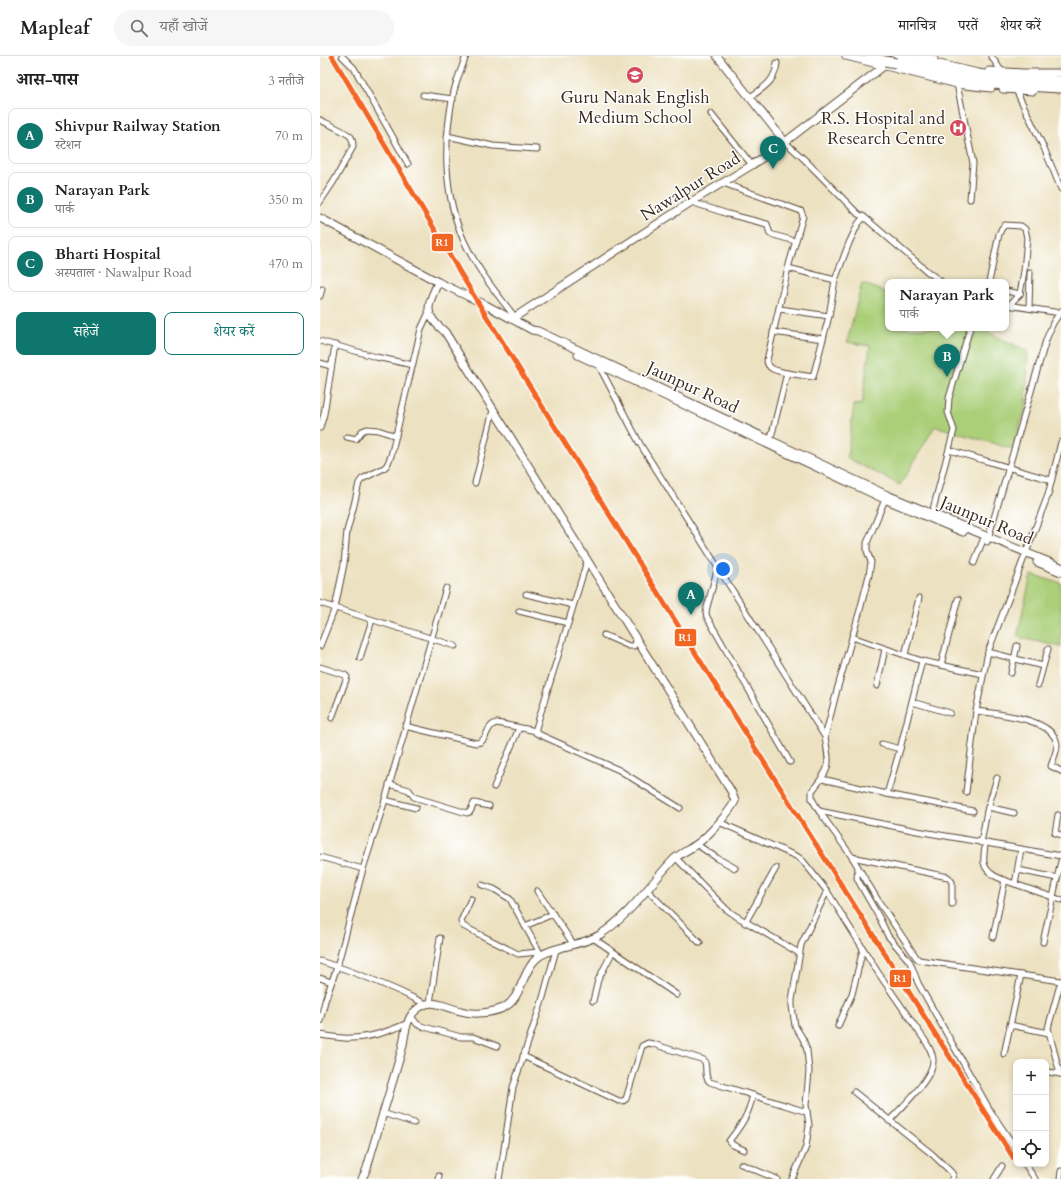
<!DOCTYPE html>
<html lang="hi">
<head>
<meta charset="utf-8">
<style>
  body { margin:0; font-family:Cardo,"Noto Serif Devanagari",serif; background:#f6f6f6; color:#202124 }
  .controls { position:absolute; right:12px; bottom:12px; display:grid; overflow:hidden; border-radius:8px; box-shadow:0 2px 6px #0003 }
  .controls button { width:36px; height:36px; display:grid; place-items:center; padding:0; border:0; border-bottom:1px solid #e0e0e0; background:#fff; color:#202124; font:20px sans-serif }
  .you { position:absolute; left:403px; top:513px; width:14px; height:14px; margin:-10px; border:3px solid #fff; border-radius:50%; background:#1a73e8; box-shadow:0 0 0 6px #1a73e833 }
  .badge { display:grid; place-items:center; width:26px; height:26px; border-radius:50%; background:#0f766e; color:#fff; font-size:13px; font-weight:700 }
  .pin { position:absolute; translate:-50% -33px; filter:drop-shadow(0 1px 2px #0008) }
  .pin::after { content:''; position:absolute; top:21px; width:14px; height:12px; background:inherit; clip-path:polygon(0 0,100% 0,50% 100%) }
  .popup { position:absolute; left:565px; top:223px; width:124px; height:52px; box-sizing:border-box; display:grid; place-content:center; border-radius:8px; background:#fff; filter:drop-shadow(0 1px 3px #0005); font-size:13px; white-space:nowrap; color:#757577 }
  .popup b { font-size:15px; color:#202124 }
  .popup::after { content:''; position:absolute; left:50%; top:100%; margin-left:-8px; border:8px solid transparent; border-top-color:#fff }
  .list { margin:0; padding:0; list-style:none }
  h2 { display:flex; justify-content:space-between; align-items:center; height:52px; margin:0; padding:0 16px; font-size:17px }
  h2 small { font-size:13px; font-weight:400; color:#757577 }
  .list li { display:grid; grid-template-columns:26px 1fr auto; gap:12px; align-items:center; box-sizing:border-box; height:56px; margin:0 8px 8px; padding:0 8px; border:1px solid #e0e0e0; border-radius:8px }
  .list b { display:block; font-size:15px; white-space:nowrap }
  .list p { margin:0; font-size:13px; white-space:nowrap; color:#757577 }
  .list em { font-size:13px; font-style:normal; color:#757577 }
  .actions { display:flex; gap:8px; padding:12px 16px }
  .actions a { flex:1; padding:9px 0; border:1px solid #0f766e; border-radius:8px; text-align:center; font-size:14px; color:#0f766e }
  .actions .main { background:#0f766e; color:#fff }
  .icon { flex:none; width:22px; height:22px; fill:none; stroke:currentColor; stroke-width:2; stroke-linecap:round; stroke-linejoin:round }
  .map { position:relative; flex:none; width:741px; height:1123px; overflow:hidden }
  header { display:flex; align-items:center; gap:24px; box-sizing:border-box; height:56px; padding:0 20px; background:#fff; border-bottom:1px solid #e0e0e0 }
  header strong { font-size:19px }
  nav { display:flex; gap:22px; margin-inline-start:auto; font-size:14px }
  .search { width:280px; height:36px; background:#f6f6f6; display:flex; align-items:center; gap:10px; box-sizing:border-box; padding:0 14px; border-radius:22px; color:#757577; font-size:15px }
  main { display:flex }
  aside { flex:1; background:#fff }
  .map>svg:first-child { display:block }
  .green { fill:#abcf79; stroke:#737c4c }
  .lines { fill:none; stroke-linecap:round; stroke-linejoin:round }
  .street-casing { stroke:#564536; stroke-width:7 }
  .secondary-casing { stroke:#564536; stroke-width:9 }
  .highway-casing { stroke:#564536; stroke-width:11 }
  .street { stroke:#fff; stroke-width:5 }
  .secondary { stroke:#fff; stroke-width:7 }
  .highway { stroke:#fff; stroke-width:9 }
  .highway-bridge-casing { stroke:#564536; stroke-width:11; stroke-linecap:butt }
  .highway-bridge { stroke:#fff; stroke-width:9 }
  .rail-1-casing { stroke:#fff; stroke-width:8 }
  .rail-1 { stroke:#f26522; stroke-width:5 }
  .labels { text-anchor:middle; stroke-width:3; stroke-linejoin:round; paint-order:stroke }
  .poi-label { font-size:17px; fill:#3b2a1e; stroke:#fff }
  .street-label { font-size:17px; fill:#3b2a1e; stroke:#fff }
  .line-badge { stroke:#fff; stroke-width:1.5 }
  .badge-label { font-size:11px; text-anchor:middle; font-weight:bold; fill:#fff }
</style>
</head>
<body>
<header>
<strong>Mapleaf</strong>
<div class="search"><svg class="icon" aria-label="search" viewBox="0 0 24 24"><circle cx="10" cy="10" r="6"/><path d="M15 15l6 6"/></svg>यहाँ खोजें</div>
<nav><a>मानचित्र</a><a>परतें</a><a>शेयर करें</a></nav>
</header>
<main>
<aside>
<h2>आस-पास<small>3 नतीजे</small></h2>
<ul class="list">
<li><span class="badge">A</span><div><b>Shivpur Railway Station</b><p>स्टेशन</p></div><em>70 m</em></li>
<li><span class="badge">B</span><div><b>Narayan Park</b><p>पार्क</p></div><em>350 m</em></li>
<li><span class="badge">C</span><div><b>Bharti Hospital</b><p>अस्पताल · Nawalpur Road</p></div><em>470 m</em></li>
</ul>
<div class="actions"><a class="main">सहेजें</a><a>शेयर करें</a></div>
</aside>
<div class="map">
<svg width="741" height="1123" viewBox="0 0 741 1123">
  <rect width="100%" height="100%" fill="#fff"/>
  <filter id="ink" filterUnits="userSpaceOnUse"><feTurbulence type="fractalNoise" baseFrequency=".025" numOctaves="2"/><feDisplacementMap in="SourceGraphic" scale="8" xChannelSelector="R" yChannelSelector="G"/><feConvolveMatrix kernelMatrix="1 2 1 2 8 2 1 2 1" color-interpolation-filters="sRGB"/></filter>
  <filter id="wash" filterUnits="userSpaceOnUse"><feTurbulence type="fractalNoise" baseFrequency=".012" numOctaves="4" result="noise"/><feDisplacementMap in="SourceGraphic" scale="16" xChannelSelector="R" yChannelSelector="G"/><feGaussianBlur stdDeviation="0.9" result="paint"/><feColorMatrix in="noise" values="0 0 0 0 0 0 0 0 0 0 0 0 0 0 0 0 0 1.4 0 .05"/><feComposite in="paint" operator="in"/></filter>
  <g filter="url(#wash)">
    <rect width="100%" height="100%" fill="#ece1c0"/>
    <!-- green -->
    <g class="green">
      <polygon points="542,227 568,237 568,272 658,272 708,295 706,351 692,393 615,370 580,429 527,402 534,349 542,348 550,290 527,286"/>
      <polygon points="711,519 741,527 741,591 697,581"/>
    </g>
  </g>
  <g filter="url(#ink)">
    <g class="lines">
      <!-- street casing -->
      <g class="street-casing">
        <g id="street">
          <polyline points="22,0 34,12 88,108"/>
          <path d="M 146,0 C 142,11 137,23 134,35 C 123,84 123,138 144,185 C 157,213 176,237 195,261"/>
          <polyline points="671,0 682,16"/>
          <polyline points="637,28 653,107 650,143"/>
          <polyline points="696,34 724,92 741,133"/>
          <polyline points="103,39 133,43"/>
          <path d="M 429,42 C 444,31 455,26 457,7"/>
          <polyline points="391,58 432,109"/>
          <path d="M 0,64 C 8,68 25,75 31,81 C 33,84 33,87 33,91 L 14,125 L 0,146"/>
          <polyline points="127,80 173,90 217,93"/>
          <polyline points="465,86 485,104 538,158 544,161 608,216 622,226"/>
          <polyline points="403,127 481,155 483,160 468,212 515,224"/>
          <polyline points="371,146 408,158 447,168 450,178 475,185"/>
          <polyline points="669,226 679,178 682,172 685,169 701,170 705,173 707,182 704,215 700,238 689,249"/>
          <polyline points="686,235 700,238"/>
          <polyline points="0,240 2,233"/>
          <polyline points="687,249 741,257"/>
          <polyline points="709,252 710,217"/>
          <polyline points="460,253 509,260"/>
          <polyline points="453,276 503,283"/>
          <polyline points="0,285 56,301 93,309"/>
          <polyline points="0,307 11,310"/>
          <path d="M 278,308 L 320,388 L 505,681 C 510,711 511,711 492,735 L 492,743 L 499,755 L 532,801 L 559,846 L 596,901 L 599,904 L 619,907 L 741,925"/>
          <polyline points="467,317 493,321 509,260 515,224 529,187 538,168 544,161"/>
          <polyline points="0,372 4,358 15,289"/>
          <polyline points="27,381 36,383 42,375 47,373 58,374 76,380"/>
          <path d="M 449,387 L 453,374 L 467,317 C 459,315 447,314 447,304 L 468,212"/>
          <polyline points="629,394 731,424"/>
          <polyline points="155,427 173,354"/>
          <polyline points="612,457 634,374 628,356 629,342 650,272"/>
          <polyline points="667,486 726,284 733,267 741,255"/>
          <polyline points="267,505 216,672 216,677 299,714 360,752"/>
          <polyline points="654,507 663,484"/>
          <polyline points="398,511 387,551 386,557 387,561 470,706"/>
          <polyline points="206,538 253,549"/>
          <polyline points="0,547 135,590"/>
          <polyline points="199,555 248,567"/>
          <polyline points="284,579 309,590 314,590 317,584"/>
          <polyline points="532,581 602,605 663,618"/>
          <polyline points="0,590 15,552 24,508 27,475 34,449 39,427 42,423 64,412 67,409 71,400 101,273 109,256"/>
          <polyline points="668,596 723,610"/>
          <polyline points="585,599 599,542"/>
          <polyline points="40,602 52,564"/>
          <polyline points="621,609 638,543"/>
          <polyline points="0,611 25,619 27,621 12,662"/>
          <polyline points="691,617 697,590"/>
          <polyline points="718,629 728,593"/>
          <polyline points="557,630 565,593"/>
          <polyline points="592,646 630,657"/>
          <path d="M 656,655 C 677,658 735,662 737,689 C 737,695 733,704 731,710 L 741,715"/>
          <path d="M 85,670 L 156,687 C 168,687 165,669 177,667 L 216,675"/>
          <polyline points="505,681 517,634 540,554 549,519 551,506 547,495 547,487 566,441"/>
          <polyline points="562,688 580,693"/>
          <polyline points="502,723 567,738 653,755"/>
          <polyline points="69,728 89,734 94,741 147,757 150,756 154,747 169,750"/>
          <polyline points="174,731 199,672"/>
          <polyline points="646,736 656,655 668,596 728,439 741,386"/>
          <polyline points="567,738 580,693 602,605"/>
          <polyline points="65,744 96,752"/>
          <polyline points="668,751 694,757"/>
          <polyline points="499,755 597,775 741,800"/>
          <polyline points="738,759 735,777 741,779"/>
          <path d="M 399,766 L 478,801 L 483,805 L 507,835 L 559,918 L 606,986 C 609,992 613,997 613,1004 C 614,1021 581,1052 569,1065"/>
          <polyline points="661,787 667,755 677,722"/>
          <path d="M 665,787 C 665,793 663,801 664,807 C 667,820 684,824 695,828"/>
          <polyline points="376,788 397,802 415,812"/>
          <polyline points="701,793 695,828 741,844"/>
          <polyline points="0,801 43,813"/>
          <polyline points="532,801 628,821 632,826 632,848"/>
          <polyline points="356,802 406,853 416,860 479,897"/>
          <polyline points="538,812 537,822 540,828 560,863 568,880 590,906 598,927 671,1056 696,1093"/>
          <polyline points="698,814 737,822"/>
          <polyline points="162,829 174,833 190,843 220,897"/>
          <polyline points="327,834 380,887"/>
          <polyline points="217,835 254,889"/>
          <polyline points="151,843 141,865 143,870 198,898 219,896"/>
          <polyline points="425,867 456,812"/>
          <polyline points="205,870 233,858"/>
          <polyline points="673,881 685,824"/>
          <polyline points="273,882 357,939"/>
          <polyline points="723,886 741,805"/>
          <path d="M 0,905 C 36,916 72,931 106,948"/>
          <polyline points="0,922 11,926"/>
          <polyline points="273,945 278,924 292,897"/>
          <polyline points="110,947 120,882"/>
          <polyline points="91,960 97,968 101,970 141,981 153,981 177,990"/>
          <polyline points="0,965 5,945 17,911 43,813 65,744 126,532"/>
          <polyline points="690,969 729,977"/>
          <polyline points="518,970 532,938 543,893"/>
          <path d="M 0,979 C 10,980 21,983 31,982 C 51,982 70,975 88,967"/>
          <polyline points="684,998 701,919"/>
          <path d="M 203,1000 L 299,1045 L 303,1045 L 306,1043 L 322,990 L 328,987 L 333,988 L 384,1004 C 388,1011 383,1021 390,1026 L 487,1056"/>
          <polyline points="728,1016 741,1018"/>
          <polyline points="740,1018 728,972 741,925"/>
          <polyline points="534,1036 612,1098 631,1116 633,1119 632,1123"/>
          <polyline points="62,1057 94,1067"/>
          <path d="M 424,1094 L 413,1089 L 409,1085 C 422,1068 428,1060 433,1039"/>
          <polyline points="421,1108 457,1123"/>
          <polyline points="705,1108 715,1123"/>
          <polyline points="118,1123 119,1120"/>
          <polyline points="179,1123 183,1100 193,1031 222,945 236,894"/>
          <polyline points="472,1123 486,1091 489,1069 486,1049 489,1015 487,994 483,983 475,970 472,950 472,944 481,889 507,835"/>
          <polyline points="674,1123 682,1110"/>
          <polyline points="740,1123 741,1115"/>
        </g>
      </g>
      <!-- secondary casing -->
      <g class="secondary-casing">
        <g id="secondary">
          <polyline points="397,0 465,86"/>
          <polyline points="526,0 637,28 671,32"/>
          <polyline points="601,0 614,3"/>
          <polyline points="669,15 703,17 741,17"/>
          <polyline points="683,33 713,35"/>
          <polyline points="0,162 118,226 166,249 212,274 218,275 567,439 741,511"/>
          <polyline points="192,263 371,146 432,109 465,86 577,0"/>
          <polyline points="258,299 562,442 643,476"/>
          <polyline points="717,506 741,516"/>
          <path d="M 42,1123 L 47,1112 C 58,1072 71,1033 82,993 C 85,981 85,965 94,956 C 110,939 123,951 141,955 C 153,959 171,957 183,952 C 202,943 201,917 216,903 C 229,890 264,890 281,878 C 310,859 330,828 354,803 C 361,797 370,793 377,788 C 387,781 410,756 415,745 L 411,735 L 125,276 C 121,272 115,268 112,262 C 104,252 114,237 118,226"/>
        </g>
      </g>
      <!-- highway casing -->
      <g class="highway-casing">
        <g id="highway">
          <polyline points="549,0 565,5"/>
          <polyline points="580,0 658,18 685,22 741,25"/>
          <polyline points="576,7 671,28 741,32"/>
        </g>
      </g>
      <!-- street -->
      <use href="#street" class="street"/>
      <!-- secondary -->
      <use href="#secondary" class="secondary"/>
      <!-- highway -->
      <use href="#highway" class="highway"/>
      <!-- highway-bridge casing -->
      <g class="highway-bridge-casing">
        <polyline id="highway-bridge" points="565,5 576,7"/>
      </g>
      <!-- highway-bridge -->
      <use href="#highway-bridge" class="highway-bridge"/>
      <!-- rail-1 casing -->
      <g class="rail-1-casing">
        <polyline id="rail-1" points="12,0 157,245 364,579 696,1106"/>
      </g>
      <!-- rail-1 -->
      <use href="#rail-1" class="rail-1"/>
    </g>
  </g>
  <!-- icons -->
  <defs>
    <g id="school-disc" transform="scale(0.9)"><circle r="9.5" fill="#d1495b" stroke="#fff"/><path d="M0-5L7-2L0 1L-7-2ZM-4 1L0 2.5L4 1V4Q0 6-4 4Z" fill="#fff"/></g>
    <g id="hospital-disc" transform="scale(0.9)"><circle r="9.5" fill="#d1495b" stroke="#fff"/><path d="M-5-5h3v3.5h4V-5h3V5h-3V1.5h-4V5h-3Z" fill="#fff"/></g>
  </defs>
  <g fill-rule="evenodd">
    <use href="#school-disc" x="315" y="19"/>
    <use href="#hospital-disc" x="638" y="72"/>
  </g>
  <g class="labels">
    <!-- poi labels -->
    <g class="poi-label">
      <text x="315" y="47">Guru Nanak English<tspan x="315" dy="20">Medium School</tspan></text>
      <text x="625" y="68" text-anchor="end">R.S. Hospital and<tspan x="625" dy="20">Research Centre</tspan></text>
    </g>
    <!-- street labels -->
    <g class="street-label">
      <text transform="translate(370 130) rotate(-32)" y="6">Nawalpur Road</text>
      <text transform="translate(373 331) rotate(25)" y="6">Jaunpur Road</text>
      <text transform="translate(667 464) rotate(23)" y="6">Jaunpur Road</text>
    </g>
  </g>
  <g class="line-badge">
    <rect x="111" y="177" width="23" height="19" rx="4" fill="#f26522"/>
    <rect x="354" y="572" width="23" height="19" rx="4" fill="#f26522"/>
    <rect x="569" y="913" width="23" height="19" rx="4" fill="#f26522"/>
  </g>
  <g class="badge-label">
    <text x="122" y="190">R1</text>
    <text x="365" y="585">R1</text>
    <text x="580" y="926">R1</text>
  </g>
</svg>
<div class="controls">
<button>+</button>
<button>−</button>
<button><svg class="icon" aria-label="locate" viewBox="0 0 24 24"><circle cx="12" cy="12" r="6"/><path d="M12 2v4M12 18v4M2 12h4M18 12h4"/></svg></button>
</div>
<div class="you"></div>
<div class="pin badge" style="left:371px;top:559px">A</div>
<div class="pin badge" style="left:627px;top:321px">B</div>
<div class="popup"><b>Narayan Park</b>पार्क</div>
<div class="pin badge" style="left:453px;top:113px">C</div>
</div>
</main>
</body>
</html>
